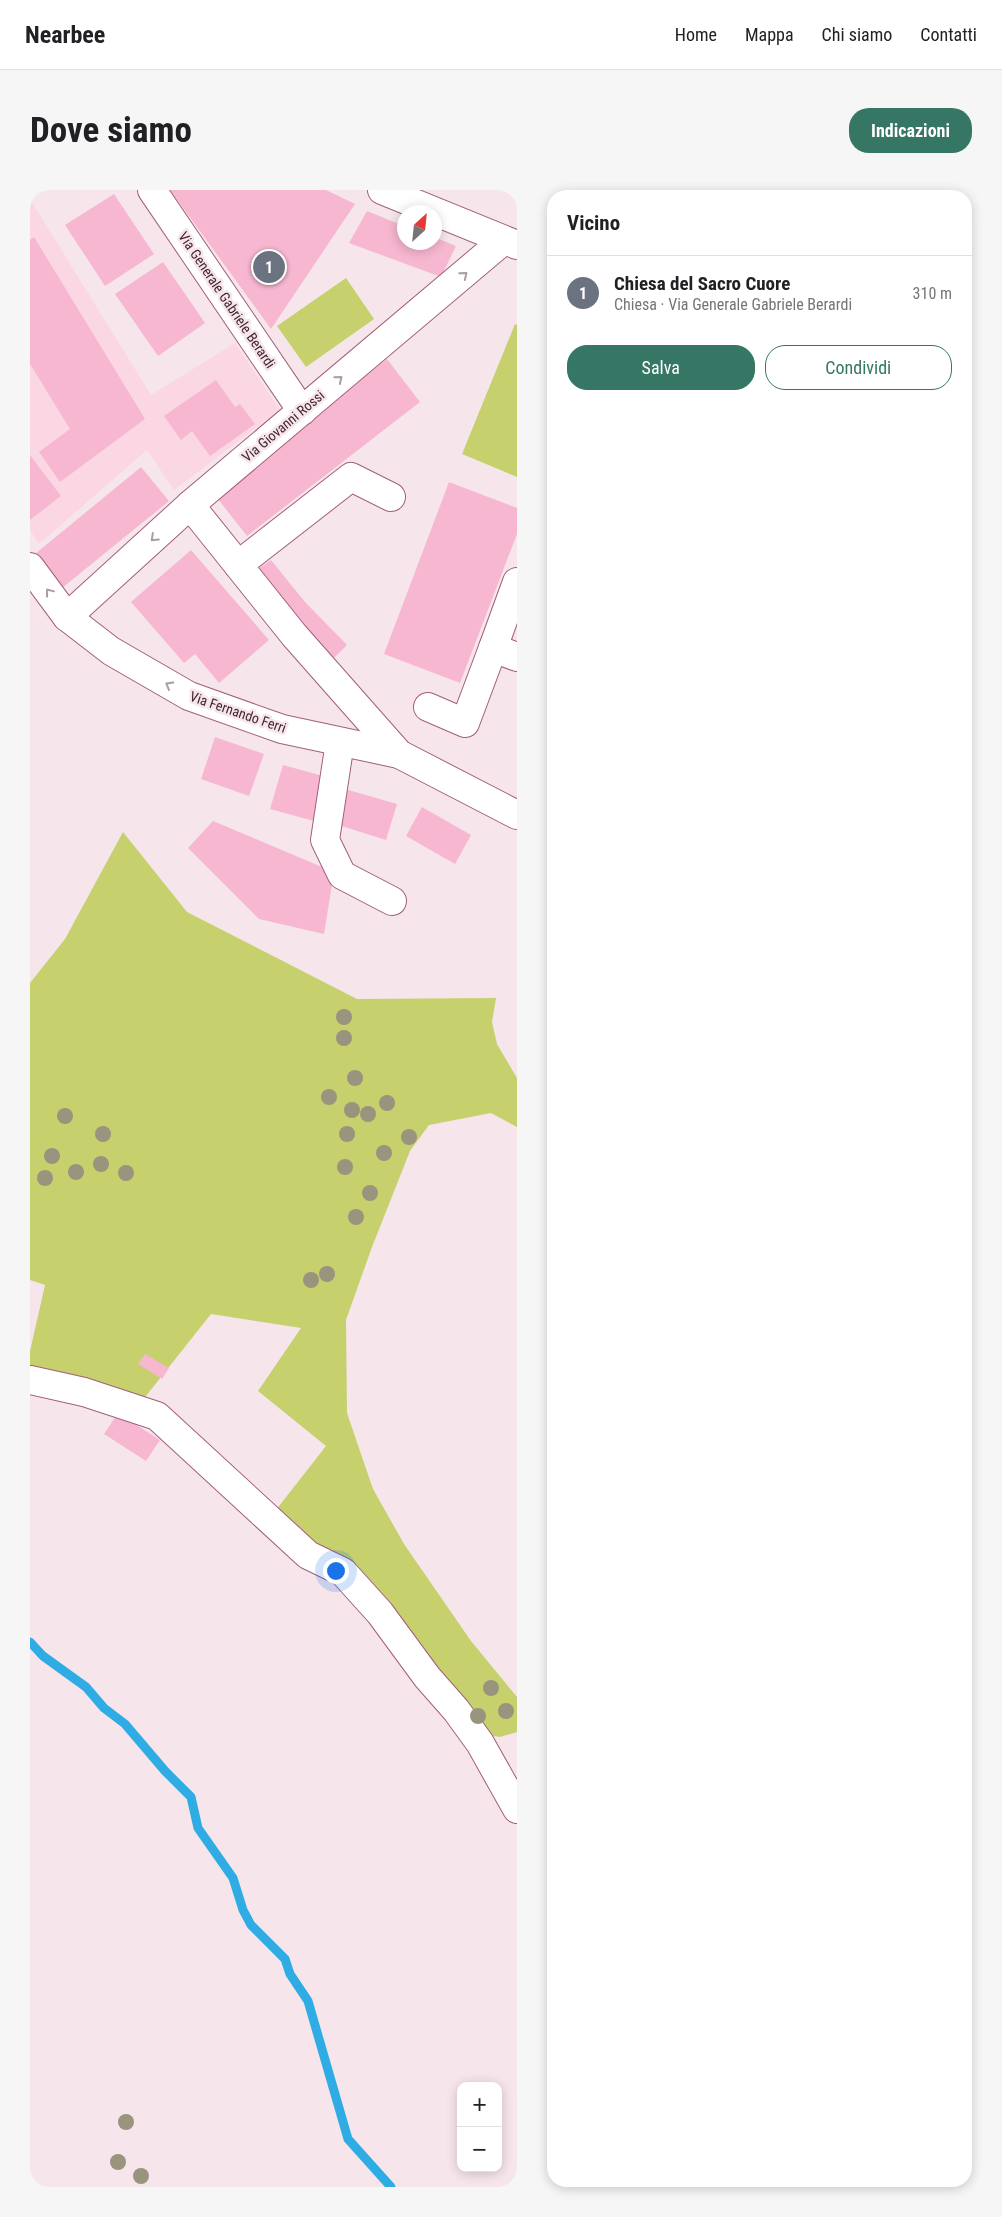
<!DOCTYPE html>
<html lang="it">
<head>
<meta charset="utf-8">
<style>
  body { margin:0; font-family:"Roboto Condensed",sans-serif; background:#f6f6f6; color:#202124 }
  .controls { position:absolute; right:15px; bottom:15px; display:grid; overflow:hidden; border-radius:10px; box-shadow:0 2px 12px #0003 }
  .controls button { width:45px; height:45px; display:grid; place-items:center; padding:0; border:0; border-bottom:1px solid #e0e0e0; background:#fff; color:#202124; font:25px sans-serif }
  .compass { position:absolute; left:367px; top:15px; width:45px; height:45px; border-radius:50%; background:#fff; box-shadow:0 2px 12px #0003; rotate:27deg }
  .you { position:absolute; left:305px; top:1380px; width:18px; height:18px; margin:-12px; border:4px solid #fff; border-radius:50%; background:#1a73e8; box-shadow:0 0 0 8px #1a73e833 }
  .badge { display:grid; place-items:center; width:32px; height:32px; border-radius:50%; background:#357665; color:#fff; font-size:16px; font-weight:700 }
  .pin { position:absolute; translate:-50% -50%; border:2px solid #fff; box-shadow:0 1px 5px #0006 }
  .list { margin:0; padding:0; list-style:none }
  h2 { display:flex; justify-content:space-between; align-items:center; height:65px; margin:0; padding:0 20px; font-size:21px }
  h2 small { font-size:16px; font-weight:400; color:#757577 }
  .list li { display:grid; grid-template-columns:32px 1fr auto; gap:15px; align-items:center; box-sizing:border-box; height:75px; padding:0 20px; border-top:1px solid #e0e0e0 }
  .list b { display:block; font-size:19px; white-space:nowrap }
  .list p { margin:0; font-size:16px; white-space:nowrap; color:#757577 }
  .list em { font-size:16px; font-style:normal; color:#757577 }
  .actions { display:flex; gap:10px; padding:15px 20px }
  .actions a { flex:1; padding:11px 0; border:1px solid #357665; border-radius:20px; text-align:center; font-size:18px; color:#357665 }
  .actions .main { background:#357665; color:#fff }
  .map { position:relative; flex:none; width:487px; height:1997px; overflow:hidden; border-radius:20px }
  header { display:flex; align-items:center; gap:30px; box-sizing:border-box; height:70px; padding:0 25px; background:#fff; border-bottom:1px solid #e0e0e0 }
  header strong { font-size:24px }
  nav { display:flex; gap:28px; margin-inline-start:auto; font-size:18px }
  .intro { display:flex; align-items:center; justify-content:space-between; box-sizing:border-box; height:120px; padding:0 30px }
  h1 { margin:0; font-size:35px }
  .button { padding:12px 22px; border-radius:20px; background:#357665; color:#fff; font-size:18px; font-weight:700 }
  main { display:flex; gap:30px; padding:0 30px }
  aside { flex:1; background:#fff; border-radius:20px; box-shadow:0 2px 12px #0003 }
  .map>svg:first-child { display:block }
  .built { fill:#fad7e3 }
  .green { fill:#c6d16d }
  .lines { fill:none; stroke-linecap:round; stroke-linejoin:round }
  .stream { stroke:#30ace5; stroke-width:9 }
  .building { fill:#f7b7d0 }
  .minor-casing { stroke:#a35e7b; stroke-width:30 }
  .major-casing { stroke:#a35e7b; stroke-width:30 }
  .minor { stroke:#fff; stroke-width:28 }
  .major { stroke:#fff; stroke-width:28 }
  .tree { fill:#98947e }
  .oneway { stroke:#aa9da3 }
  .labels { text-anchor:middle; stroke-width:5; stroke-linejoin:round; paint-order:stroke }
  .street-label { font-size:14px; fill:#432532; stroke:#f6e6ec }
</style>
</head>
<body>
<header>
<strong>Nearbee</strong>
<nav><a>Home</a><a>Mappa</a><a>Chi siamo</a><a>Contatti</a></nav>
</header>
<div class="intro"><h1>Dove siamo</h1><a class="button">Indicazioni</a></div>
<main>
<div class="map">
<svg width="487" height="1997" viewBox="0 0 487 1997">
  <rect width="100%" height="100%" fill="#f6e6ec"/>
  <!-- built -->
  <polygon class="built" points="0,9 121,205 205,153 250,220 144,300 117,260 9,354 0,340 0,330 31,306 0,265"/>
  <!-- green -->
  <g class="green">
    <polygon points="316,88 344,129 276,177 247,136"/>
    <polygon points="485,134 487,135 487,287 432,264"/>
    <polygon points="93,642 157,722 327,809 466,808 462,832 467,854 487,888 487,937 461,923 399,935 380,961 342,1057 316,1130 317,1223 343,1299 374,1354 441,1451 487,1507 487,1542 470,1547 450,1544 242,1325 296,1256 228,1201 271,1138 181,1124 108,1216 0,1187 0,1161 15,1095 0,1090 0,793 35,749"/>
  </g>
  <g class="lines">
    <!-- stream -->
    <polyline class="stream" points="0,1452 13,1466 56,1497 74,1518 95,1534 135,1581 161,1607 168,1638 203,1688 213,1720 221,1735 255,1769 260,1784 278,1811 318,1949 361,1997"/>
  </g>
  <!-- building -->
  <g class="building">
    <polygon points="140,0 296,0 325,14 241,139"/>
    <polygon points="84,4 124,64 75,96 35,35"/>
    <polygon points="337,21 374,36 374,52 404,52 404,47 426,56 411,87 319,53"/>
    <polygon points="4,47 115,229 30,292 9,262 40,239 0,174 0,50"/>
    <polygon points="133,72 175,133 128,166 85,104"/>
    <polygon points="357,169 390,212 217,346 184,304"/>
    <polygon points="186,190 205,217 210,214 225,234 180,266 162,241 151,250 134,226"/>
    <polygon points="0,265 31,306 0,330"/>
    <polygon points="111,277 139,311 32,398 5,364"/>
    <polygon points="419,292 487,318 487,344 430,493 354,464"/>
    <polygon points="161,360 239,450 189,493 165,464 154,473 101,412"/>
    <polygon points="241,370 275,412 317,455 304,468 264,430 225,381"/>
    <polygon points="185,547 234,564 219,606 171,589"/>
    <polygon points="253,575 304,589 291,633 240,619"/>
    <polygon points="315,599 367,614 356,650 305,634"/>
    <polygon points="392,617 441,645 425,674 376,646"/>
    <polygon points="183,631 304,682 294,744 229,729 158,658"/>
    <polygon points="115,1164 139,1178 132,1189 108,1174"/>
    <polygon points="88,1223 130,1250 116,1271 74,1244"/>
  </g>
  <g class="lines">
    <!-- minor casing -->
    <g class="minor-casing">
      <g id="minor">
        <polyline points="122,0 272,221"/>
        <polyline points="160,315 264,445 369,564 487,625"/>
        <polyline points="208,375 321,287 361,307"/>
        <polyline points="0,377 37,427 81,461 159,506 252,539 369,564"/>
        <polyline points="487,392 463,458 487,467"/>
        <polyline points="37,427 160,315 474,50"/>
        <polyline points="398,517 435,533 463,458"/>
        <polyline points="310,552 295,650 312,685 362,711"/>
        <polyline points="0,1190 54,1202 127,1226 278,1365 313,1382 350,1423 397,1487 426,1520 450,1553 487,1619"/>
      </g>
    </g>
    <!-- major casing -->
    <g class="major-casing">
      <polyline id="major" points="352,0 487,55"/>
    </g>
    <!-- minor -->
    <use href="#minor" class="minor"/>
    <!-- major -->
    <use href="#major" class="major"/>
  </g>
  <!-- trees -->
  <g class="tree">
    <circle cx="314" cy="827" r="8"/>
    <circle cx="314" cy="848" r="8"/>
    <circle cx="325" cy="888" r="8"/>
    <circle cx="299" cy="907" r="8"/>
    <circle cx="357" cy="913" r="8"/>
    <circle cx="322" cy="920" r="8"/>
    <circle cx="338" cy="924" r="8"/>
    <circle cx="35" cy="926" r="8"/>
    <circle cx="73" cy="944" r="8"/>
    <circle cx="317" cy="944" r="8"/>
    <circle cx="379" cy="947" r="8"/>
    <circle cx="354" cy="963" r="8"/>
    <circle cx="22" cy="966" r="8"/>
    <circle cx="71" cy="974" r="8"/>
    <circle cx="315" cy="977" r="8"/>
    <circle cx="46" cy="982" r="8"/>
    <circle cx="96" cy="983" r="8"/>
    <circle cx="15" cy="988" r="8"/>
    <circle cx="340" cy="1003" r="8"/>
    <circle cx="326" cy="1027" r="8"/>
    <circle cx="297" cy="1084" r="8"/>
    <circle cx="281" cy="1090" r="8"/>
    <circle cx="461" cy="1498" r="8"/>
    <circle cx="476" cy="1521" r="8"/>
    <circle cx="448" cy="1526" r="8"/>
    <circle cx="96" cy="1932" r="8"/>
    <circle cx="88" cy="1972" r="8"/>
    <circle cx="111" cy="1986" r="8"/>
  </g>
  <!-- one-way arrows -->
  <defs><path id="oneway-chevron" d="M-2-3.5L2.5 0L-2 3.5" fill="none" stroke-width="1.6" stroke-linecap="round" stroke-linejoin="round" transform="scale(1.25)"/></defs>
  <g class="oneway">
    <use href="#oneway-chevron" transform="translate(434 85) rotate(-40)"/>
    <use href="#oneway-chevron" transform="translate(309 189) rotate(-40)"/>
    <use href="#oneway-chevron" transform="translate(124 348) rotate(137)"/>
    <use href="#oneway-chevron" transform="translate(19 402) rotate(-127)"/>
    <use href="#oneway-chevron" transform="translate(139 495) rotate(-150)"/>
  </g>
  <g class="labels">
    <!-- street labels -->
    <g class="street-label">
      <text transform="translate(197 110) rotate(56)" y="5">Via Generale Gabriele Berardi</text>
      <text transform="translate(253 236) rotate(-40)" y="5">Via Giovanni Rossi</text>
      <text transform="translate(208 522) rotate(19)" y="5">Via Fernando Ferri</text>
    </g>
  </g>
</svg>
<div class="controls">
<button>+</button>
<button>−</button>
</div>
<svg class="compass" viewBox="-18 -18 36 36"><path d="M0-13l5 13h-10z" fill="#e53935"/><path d="M0 13l5-13h-10z" fill="#757577"/></svg>
<div class="you"></div>
<div class="pin badge" style="left:239px;top:77px;background:#6b7280">1</div>
</div>
<aside>
<h2>Vicino<small></small></h2>
<ul class="list">
<li><span class="badge" style="background:#6b7280">1</span><div><b>Chiesa del Sacro Cuore</b><p>Chiesa · Via Generale Gabriele Berardi</p></div><em>310 m</em></li>
</ul>
<div class="actions"><a class="main">Salva</a><a>Condividi</a></div>
</aside>
</main>
</body>
</html>
